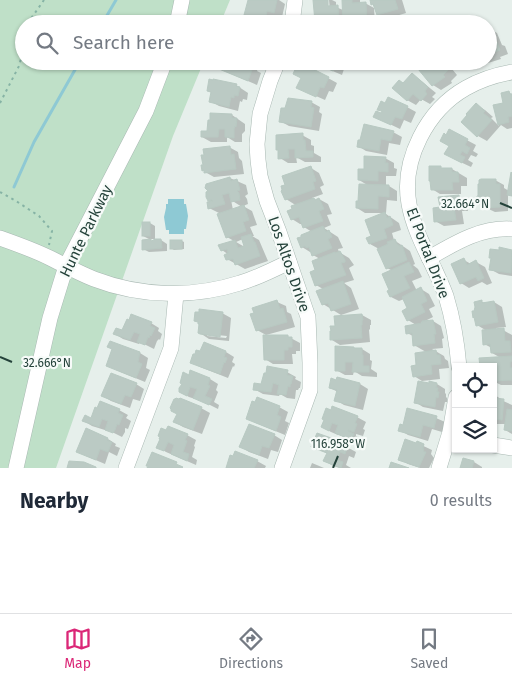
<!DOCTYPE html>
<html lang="en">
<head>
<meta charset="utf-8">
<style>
  body { margin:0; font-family:"Fira Sans",sans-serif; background:#f6f6f7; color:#1f2937 }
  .controls { position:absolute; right:15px; bottom:15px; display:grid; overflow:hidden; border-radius:0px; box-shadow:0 1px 4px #0004 }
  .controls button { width:45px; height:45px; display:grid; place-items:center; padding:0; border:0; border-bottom:1px solid #e0e1e3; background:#fff; color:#1f2937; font:25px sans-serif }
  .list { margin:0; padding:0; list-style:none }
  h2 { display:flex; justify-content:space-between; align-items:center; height:65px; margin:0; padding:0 20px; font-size:21px }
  h2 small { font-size:16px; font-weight:400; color:#747a83 }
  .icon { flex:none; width:28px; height:28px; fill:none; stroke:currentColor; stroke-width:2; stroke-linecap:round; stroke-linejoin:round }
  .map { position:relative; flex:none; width:512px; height:468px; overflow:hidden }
  .search { position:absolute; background:#fff; box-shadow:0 1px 4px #0004; left:15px; right:15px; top:15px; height:55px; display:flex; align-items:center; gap:12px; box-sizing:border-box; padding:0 18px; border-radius:28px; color:#747a83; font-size:19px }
  .sheet { height:145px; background:#fff }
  nav { display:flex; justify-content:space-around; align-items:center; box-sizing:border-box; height:70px; border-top:1px solid #e0e1e3; background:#fff; font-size:14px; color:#747a83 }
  nav a { display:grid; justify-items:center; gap:2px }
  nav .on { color:#db2777 }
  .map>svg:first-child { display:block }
  .green { fill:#bfe0c8 }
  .water { fill:#8ec9d4 }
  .shadow { fill:#0003; fill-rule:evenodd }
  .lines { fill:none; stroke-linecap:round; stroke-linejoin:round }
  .stream { stroke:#8ec9d4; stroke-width:3 }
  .building { fill:#bbcac4; stroke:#b8c9c2 }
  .minor-casing { stroke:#a8b8b2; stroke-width:16 }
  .path { stroke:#86b3a5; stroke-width:2; stroke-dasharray:2.5 4; stroke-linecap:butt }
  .minor { stroke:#fff; stroke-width:15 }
  .ticks { fill:none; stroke:#24423a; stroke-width:2 }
  .labels { text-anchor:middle; stroke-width:4.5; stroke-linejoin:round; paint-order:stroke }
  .street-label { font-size:15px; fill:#24423a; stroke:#f7fbf9 }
  .ticks-label { font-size:12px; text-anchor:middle; fill:#24423a; stroke:#f7fbf9; stroke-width:4.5; stroke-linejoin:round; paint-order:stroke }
</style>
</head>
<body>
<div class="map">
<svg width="512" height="468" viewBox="0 0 512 468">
  <rect width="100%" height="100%" fill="#e6efeb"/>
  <!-- green -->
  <polygon class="green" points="0,0 230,0 220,24 24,24 24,61 204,61 173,136 56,468 0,468"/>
  <!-- water -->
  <polygon class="water" points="168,199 184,199 184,204 186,204 188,216 186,229 184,229 184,234 169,234 169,230 166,230 164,217 166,208 166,204 168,204"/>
  <!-- shadow -->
  <g class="shadow">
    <polygon points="249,0 279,0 285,4 282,17 276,15 274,24 254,20 246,15"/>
    <polygon points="320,0 326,0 327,10 330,10 329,0 332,0 336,2 336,7 343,10 343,0 360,0 360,4 365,3 374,8 375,24 321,24 316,21"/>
    <polygon points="371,0 402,0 406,13 386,19 378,14"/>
    <polygon points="488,28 497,33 502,45 505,46 508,54 500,57 501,59 488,63 485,61 488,61"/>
    <polygon points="223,61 258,61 260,63 257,71 261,73 257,85 229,73 220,68"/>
    <polygon points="309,61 348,61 348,63 346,63 342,75"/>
    <polygon points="429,61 443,61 448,66 452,69 457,75 451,81 452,83 441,90 433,85"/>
    <polygon points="450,61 481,61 483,66 474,70 466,65 465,63 458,66"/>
    <polygon points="412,75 420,80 436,93 432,97 435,99 430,104 421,99 416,105 407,100 404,84"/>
    <polygon points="328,78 337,83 333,92 329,91 325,100 298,88"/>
    <polygon points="236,85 248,93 247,100 243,99 242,102 240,101 238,111 219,106 210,101 212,93 208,90"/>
    <polygon points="509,93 512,94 512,128 507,129 501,125 487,141 478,136 476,105 485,110 493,117 491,118 499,126 495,106 504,104"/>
    <polygon points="311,102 320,107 319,112 322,114 319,131 289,126 280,121"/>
    <polygon points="407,107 416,112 411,123 404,120 400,129 375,117"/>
    <polygon points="232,115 245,124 245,131 242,134 242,142 235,142 227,137 227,142 211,142 202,137"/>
    <polygon points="450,131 476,145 473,151 478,154 476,157 471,155 468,160 473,163 471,167 454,159 447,136"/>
    <polygon points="393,132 402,137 400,145 389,143 387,155 366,151 358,146"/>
    <polygon points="302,135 311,140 311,145 314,146 314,153 321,157 321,162 305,162 296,157 297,163 288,163 280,158 279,150"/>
    <polygon points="229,147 238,152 239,158 242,161 244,174 214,177 205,172 203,170"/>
    <polygon points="385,158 394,163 394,168 397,169 396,176 386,176 386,186 389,186 397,191 397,201 387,200 386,213 365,213 357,208 369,186 359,180 365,171"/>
    <polygon points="440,167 443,169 452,169 467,178 467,186 461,186 461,194 440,194 432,189"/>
    <polygon points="311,168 319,173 324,185 320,187 323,194 312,198 316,200 319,199 328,204 332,214 327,215 331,225 324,228 338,237 343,248 338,249 339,252 349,258 354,265 349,268 354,280 344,283 351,288 359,309 341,315 323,304 323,289 316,285 316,271 320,259 313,255 312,251 310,252 302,247 312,232 304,227 303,224 300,224 292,219 297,206 286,199"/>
    <polygon points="512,176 512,196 508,194 508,211 495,212 478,204 495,180 504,185 504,188 509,191"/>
    <path d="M 230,178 L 246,185 L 248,194 L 245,196 L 247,199 L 248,204 L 243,206 L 252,211 L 257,225 L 250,227 L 254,236 L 252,236 L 259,240 L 268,261 L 245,269 L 227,259 L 229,255 L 222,250 L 234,241 L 227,237 L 221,214 L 209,208 L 213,202 L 209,200 ZM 231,200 L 242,207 L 233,210 ZM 243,239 L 246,247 L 244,248 L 243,246 L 236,242 Z"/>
    <polygon points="458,196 467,201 468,211 462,211 464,224 444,226 435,221"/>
    <polygon points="386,213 386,214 399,223 401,230 392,233 394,240 410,251 415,264 413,265 418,269 422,277 412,281 417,291 421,289 429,294 435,306 429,309 433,317 421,323 421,324 433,321 441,326 444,338 442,339 443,348 432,349 444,356 445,359 448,361 449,368 439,369 440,379 422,381 414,376 418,366 426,352 414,345 413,336 407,333 416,325 408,320 409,309 404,299 399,301 391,297 393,271 387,268 379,249 370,244 373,237 366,221"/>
    <polygon points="150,223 155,226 155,240 161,240 167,244 167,251 149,252 143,249 155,242 155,239 149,239 143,236"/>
    <polygon points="182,241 184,242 184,249 174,250 171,248"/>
    <polygon points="500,249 512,251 512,276 499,274 490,269"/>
    <polygon points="464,260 471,264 476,262 485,267 492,283 487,285 482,282 469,288 461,283"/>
    <polygon points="277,302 286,306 287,312 291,314 295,327 266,335 257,330"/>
    <polygon points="482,302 485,303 494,302 502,307 506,327 496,328 496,330 503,330 512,335 512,385 501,385 493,381 493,367 501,358 492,353 492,348 484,344 487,331 477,325"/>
    <path d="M 222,313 L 231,318 L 229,341 L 209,339 L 200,333 ZM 207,334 L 227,336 L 226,338 L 207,336 Z"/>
    <polygon points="362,315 371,320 371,325 370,325 370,329 369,330 370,342 340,345 332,340"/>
    <polygon points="129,321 151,323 159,328 158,331 162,334 160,340 159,339 157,341 154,349 140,342 139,344 123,339 115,334 123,332"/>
    <polygon points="287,336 300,343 300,351 296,351 296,354 292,354 293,364 273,364 265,359"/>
    <polygon points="110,343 140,353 148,358 146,368 150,370 145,382 116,370 113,349"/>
    <polygon points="205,344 226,352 234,357 232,362 235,364 234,367 233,366 228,378 200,367 191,362 201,353"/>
    <polygon points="354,348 362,349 370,354 370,360 372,361 371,369 377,373 377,377 362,376 354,371 353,375 345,375 336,370"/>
    <polygon points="191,372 210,379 218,384 216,390 218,392 214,402 219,405 218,409 196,398 195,399 189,397 180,392"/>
    <polygon points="287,372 296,377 295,379 301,382 300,388 299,388 298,390 296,390 295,399 287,398 280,394 279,396 263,394 254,389 262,386 267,375"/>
    <polygon points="136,384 144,389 140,401 133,399 130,408 111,401 103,396"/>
    <polygon points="360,384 368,389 363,410 344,405 336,400 338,392 330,388"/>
    <polygon points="437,384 445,389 445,393 446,394 446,397 447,398 447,402 445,402 443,411 423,407 415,402"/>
    <polygon points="493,394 501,399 501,400 512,405 512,434 505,430 506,424 493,424"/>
    <polygon points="279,407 288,412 285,421 289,423 285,435 256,423 248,418"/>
    <polygon points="201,408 210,413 202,434 183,427 175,422 178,414"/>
    <polygon points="119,410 128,415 126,418 131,421 128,429 125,428 125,432 122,437 108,430 108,431 92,426 84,421 92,419"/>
    <polygon points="327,410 357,417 366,422 363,429 365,430 363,436 356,434 356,436 362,440 360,444 338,434 338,435 331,432 322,427"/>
    <polygon points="436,418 445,422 442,432 432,429 428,441 408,435 400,430"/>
    <polygon points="167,432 187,435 196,440 194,446 195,447 192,457 197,460 196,465 166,452 158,447"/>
    <polygon points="274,435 282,440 278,452 271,450 268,459 249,452 241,447"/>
    <polygon points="108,439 116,444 115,446 120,448 117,456 109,452 105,464 86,456"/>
    <polygon points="334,440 356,452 354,458 349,456 346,465 351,468 340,468 333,466 325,461 328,454 313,446"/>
    <polygon points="417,443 432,450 431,454 434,458 429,468 420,468 408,464 400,459 417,444"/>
    <polygon points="464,459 474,462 482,467 482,468 461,468"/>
    <polygon points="257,461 266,466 265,468 227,468"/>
    <polygon points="312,463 324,468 310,468"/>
  </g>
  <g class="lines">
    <!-- stream -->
    <g class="stream">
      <polyline points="102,24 116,0"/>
      <polyline points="14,187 34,142 80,61"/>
    </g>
  </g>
  <!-- building -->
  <g class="building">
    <polygon points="248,0 277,0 274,13 267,11 265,21 244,15"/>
    <polygon points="313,0 328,0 328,6 338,5 339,24 332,24 332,20 315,22"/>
    <polygon points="342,0 352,0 352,3 366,2 367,24 360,24 360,23 343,24"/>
    <polygon points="370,0 395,0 398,9 377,15 373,4 371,5"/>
    <polygon points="488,27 495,41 496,40 500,50 492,53 493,55 488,56"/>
    <polygon points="222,61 250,61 249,66 253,67 248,81 219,69"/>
    <polygon points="309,61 337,61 333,71"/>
    <polygon points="427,61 440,61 442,64 444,63 449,69 443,75 445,77 432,86 418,69"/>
    <polygon points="303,64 329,77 324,88 320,87 316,97 296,88 301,78 293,74 297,65 301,67"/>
    <polygon points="412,73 428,87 425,91 427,94 421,101 413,94 407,101 392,88 399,80 403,83"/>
    <polygon points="209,79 213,80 213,79 237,84 236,86 240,87 238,96 234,95 234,98 231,97 229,107 209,102 211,92 207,91"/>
    <polygon points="509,91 510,94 512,94 512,116 508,117 509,122 498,125 493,105 503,103 501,93"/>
    <polygon points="388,97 408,106 402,119 395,117 391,125 373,117 376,111 381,113 382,111 377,110 381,101 385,103"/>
    <polygon points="288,98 312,101 311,107 314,108 311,127 279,122 281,108 285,108"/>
    <polygon points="476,103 485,111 483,113 492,120 477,137 461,122 467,115 466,114"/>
    <polygon points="210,113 232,114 232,118 237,118 236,127 235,126 234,129 234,138 225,137 225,129 219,129 218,137 201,137 201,131 207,131 208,120 210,120"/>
    <polygon points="364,124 394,131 391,141 381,139 379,151 357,147 358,140 360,140"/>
    <polygon points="449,129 468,139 465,145 470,148 467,154 462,151 460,155 465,157 462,163 444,154 449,146 440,141 444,133 446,135"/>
    <polygon points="303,133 303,140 305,140 306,151 313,151 313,157 295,158 295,149 288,149 289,158 278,159 278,150 276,150 276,135"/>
    <polygon points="230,146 231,155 234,154 236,169 204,173 204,170 202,171 201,165 203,165 201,155 204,155 203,149"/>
    <polygon points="364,156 386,157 385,163 388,163 388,172 378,171 378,181 358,180 358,169 364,169"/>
    <polygon points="311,166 316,181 313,182 315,189 285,200 281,191 282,190 281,186 285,185 282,176"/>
    <polygon points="429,166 441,166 441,168 452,168 452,172 458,172 459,182 452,182 453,190 431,190 430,181 429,181"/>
    <polygon points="511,172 512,173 512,196 507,195"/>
    <polygon points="230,177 231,181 237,179 240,190 237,191 239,193 240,200 231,202 229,193 222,195 225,204 208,209 207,202 213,201 212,200 208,201 206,197 206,192 208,191 205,188 206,184"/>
    <polygon points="481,179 496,179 496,184 500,184 500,207 485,208 485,206 482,206 482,205 477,204 477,196 478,196 478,184 479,184 479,180"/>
    <polygon points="359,184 389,185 389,197 378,196 378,209 356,208 356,201 358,201"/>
    <polygon points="459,195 460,206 454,207 456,220 434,222 433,208 440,207 438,197"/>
    <polygon points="314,198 315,200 319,198 324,209 319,211 323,221 303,228 299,217 291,220 287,211 292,209 291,206"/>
    <polygon points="244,205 249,220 243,222 246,231 226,238 217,214"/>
    <polygon points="385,212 387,218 390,216 393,225 384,229 387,238 369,244 366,238 371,236 365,220"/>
    <rect x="142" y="222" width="8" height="14"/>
    <polygon points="323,226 326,232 329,230 332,237 328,239 332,248 312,256 309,247 306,248 305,246 301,248 297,238 301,237 301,235"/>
    <polygon points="251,234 254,242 255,242 260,256 235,265 233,259 226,260 224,255 228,253 227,249 221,251 218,245 235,240 238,248 244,246 241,237"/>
    <polygon points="151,239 151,241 154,240 154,239 161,239 162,248 142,250 142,240"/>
    <polygon points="395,239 397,244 400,246 402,245 407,260 386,269 377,249 388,244 387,242"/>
    <rect x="170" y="240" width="12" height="9"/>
    <polygon points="499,247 512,250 511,273 489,270 491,258 489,258 490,249 499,250"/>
    <polygon points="340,251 345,260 345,262 341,263 346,275 315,286 310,272 315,270 312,261 335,252 335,253"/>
    <polygon points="464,258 467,265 476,260 484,278 478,281 476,277 460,284 451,264"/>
    <polygon points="409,262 414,272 404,276 410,288 390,297 387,291 389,290 382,274"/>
    <polygon points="343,281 351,304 331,311 328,303 322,305 316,291"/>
    <polygon points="421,287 427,301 421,304 425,312 407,321 402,311 407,308 402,297"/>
    <polygon points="277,300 280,309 283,308 287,322 256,331 250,314 254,313 252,308"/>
    <polygon points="482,300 482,303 494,301 498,322 476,326 474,317 473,318 472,311 474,311 475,307 474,302"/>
    <polygon points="199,309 223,312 220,337 200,334 198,333 199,324 198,324 198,322 194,321 195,312 199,312"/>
    <polygon points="131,314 152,322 150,326 155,328 151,336 150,335 149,338 148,337 145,345 137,342 140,334 134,332 130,340 113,334 116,328 122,330 127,319 129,320"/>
    <polygon points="362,314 363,320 362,320 362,325 361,325 362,338 330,340 330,331 331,331 330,326 335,326 334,316"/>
    <polygon points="433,320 436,334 434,334 435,343 413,346 412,333 406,334 405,326 422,323 422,321"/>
    <polygon points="504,328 505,341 510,341 511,352 491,353 490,344 483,345 482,330"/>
    <polygon points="263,335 288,335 288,337 292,337 292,347 288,347 288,350 284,350 284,360 264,360"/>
    <polygon points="110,341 140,352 138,362 142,364 136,378 106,366 112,349 107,347"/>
    <polygon points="204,342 226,351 224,357 227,358 225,363 224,362 220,374 190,363 193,354 195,354 196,350 200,351"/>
    <polygon points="335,346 354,347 354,348 362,348 362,355 363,355 363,366 369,366 369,372 352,372 353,362 345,362 345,371 335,371"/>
    <polygon points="436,350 437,355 440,355 441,364 431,365 432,374 413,377 411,366 416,365 415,353"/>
    <polygon points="512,356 512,361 510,362 510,368 512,368 512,380 493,381 493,367 480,367 479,358"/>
    <polygon points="267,366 288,370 287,375 293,376 291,384 290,384 290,387 288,386 286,395 277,394 279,385 273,383 271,392 253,390 254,383 261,384 264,373 266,373"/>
    <polygon points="190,370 210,378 208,385 210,386 205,396 212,399 209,405 193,398 197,389 190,387 187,396 179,392 179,388 182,384 180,383 183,372 189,375"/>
    <polygon points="111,373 137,383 131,397 125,395 121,404 101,396"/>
    <polygon points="337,377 360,383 355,406 334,401 337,390 329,388 331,378 336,380"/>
    <polygon points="418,381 429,383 429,381 437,383 436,388 438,388 437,392 439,392 438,398 436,397 435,407 414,403"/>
    <polygon points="257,397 280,406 277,415 281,417 276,431 246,419 252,401 255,402"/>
    <polygon points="176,398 179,399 180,398 202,407 193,430 173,422 177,414 171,411 171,409 170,408 174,399 175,399"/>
    <polygon points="493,398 504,399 502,420 493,419"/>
    <polygon points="100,401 120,409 118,413 123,415 119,425 117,424 115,430 113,433 105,430 108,421 102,419 99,427 82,421 85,415 91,418 95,407 97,408"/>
    <polygon points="332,406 358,416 355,423 357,424 354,432 348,430 348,431 354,434 351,440 335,433 338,425 332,423 329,431 321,427 324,420 322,419 326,408 331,410"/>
    <polygon points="407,408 437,416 434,428 423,425 420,437 398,431 400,424 403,425"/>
    <polygon points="507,409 512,410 512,431 504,430"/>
    <polygon points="249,424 275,434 269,448 262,446 259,455 239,447"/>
    <polygon points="168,426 188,434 185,440 187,441 183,452 189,454 187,461 171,454 174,445 168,442 164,451 156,448 160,439 159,439 160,437 158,436 161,428 166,430"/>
    <polygon points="86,428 108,438 107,440 112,442 108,452 100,449 96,460 76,452"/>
    <polygon points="317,433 334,439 348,446 345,454 340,452 337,460 343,462 341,468 323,461 327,453 311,447"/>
    <polygon points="405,439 416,443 417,441 424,444 423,448 424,452 426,452 419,467 398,460"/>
    <polygon points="235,451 258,460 254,468 226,468 230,455 233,456"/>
    <polygon points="152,452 177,462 176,464 183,467 182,468 147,468 148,466 146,466"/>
    <polygon points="463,458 474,461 472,468 460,468"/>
    <polygon points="69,461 84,462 96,467 96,468 67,468"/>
    <polygon points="391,462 409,468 389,468"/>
  </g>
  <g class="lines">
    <!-- minor casing -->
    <g class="minor-casing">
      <g id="minor">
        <polyline points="177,24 182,0"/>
        <polyline points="292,24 295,0"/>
        <polyline points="278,61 270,81 260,114 257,144 258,160 260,176 267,201 279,232 308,317 310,363 310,390 282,468"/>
        <path d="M 0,238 C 17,244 34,250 50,258 C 64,265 79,273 94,279 C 141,297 193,298 240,283 C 257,278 273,270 289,262"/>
        <path d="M 429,258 C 455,243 481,227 512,229"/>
        <path d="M 459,367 C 457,343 453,319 446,296 C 435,265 415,237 409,204 C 401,160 427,110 466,88 C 480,80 495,75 512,72"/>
        <polyline points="493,445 512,448"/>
        <polyline points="16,468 50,318 66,266 146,111 165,61"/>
        <polyline points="126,468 171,348 176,294"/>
        <polyline points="439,468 450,432 456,397"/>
      </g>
    </g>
    <!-- path -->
    <g class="path">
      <polyline points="30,24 30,20 44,0"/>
      <polyline points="0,103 19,66 24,47"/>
      <polyline points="0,192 16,201 39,216 52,231 49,245"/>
    </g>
    <!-- minor -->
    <use href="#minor" class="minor"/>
  </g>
  <!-- ticks -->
  <path class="ticks" d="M 500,203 L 512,208M 0,357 L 12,362M 333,468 L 338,456"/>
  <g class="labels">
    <!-- street labels -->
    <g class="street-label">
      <text transform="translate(86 231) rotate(-64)" y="5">Hunte Parkway</text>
      <text transform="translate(428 253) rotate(69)" y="5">El Portal Drive</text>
      <text transform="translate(289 264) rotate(71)" y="5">Los Altos Drive</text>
    </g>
  </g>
  <g class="ticks-label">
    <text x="465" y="208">32.664°N</text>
    <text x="47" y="367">32.666°N</text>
    <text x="338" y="448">116.958°W</text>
  </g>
</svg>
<div class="controls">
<button><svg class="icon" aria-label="locate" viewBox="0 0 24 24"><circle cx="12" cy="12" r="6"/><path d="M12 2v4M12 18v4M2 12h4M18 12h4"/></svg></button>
<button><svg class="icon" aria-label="layers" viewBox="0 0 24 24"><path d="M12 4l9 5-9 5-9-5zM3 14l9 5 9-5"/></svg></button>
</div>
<div class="search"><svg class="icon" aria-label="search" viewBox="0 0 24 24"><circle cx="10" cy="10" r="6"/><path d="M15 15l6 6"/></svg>Search here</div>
</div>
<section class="sheet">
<h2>Nearby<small>0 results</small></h2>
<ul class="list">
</ul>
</section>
<nav>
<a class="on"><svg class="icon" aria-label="map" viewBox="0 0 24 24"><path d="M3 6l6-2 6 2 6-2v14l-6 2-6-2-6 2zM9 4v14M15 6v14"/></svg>Map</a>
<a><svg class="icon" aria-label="directions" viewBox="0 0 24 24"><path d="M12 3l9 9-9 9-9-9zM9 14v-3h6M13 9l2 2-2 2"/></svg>Directions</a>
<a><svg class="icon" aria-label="saved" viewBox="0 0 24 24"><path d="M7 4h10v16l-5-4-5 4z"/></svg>Saved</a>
</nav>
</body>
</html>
